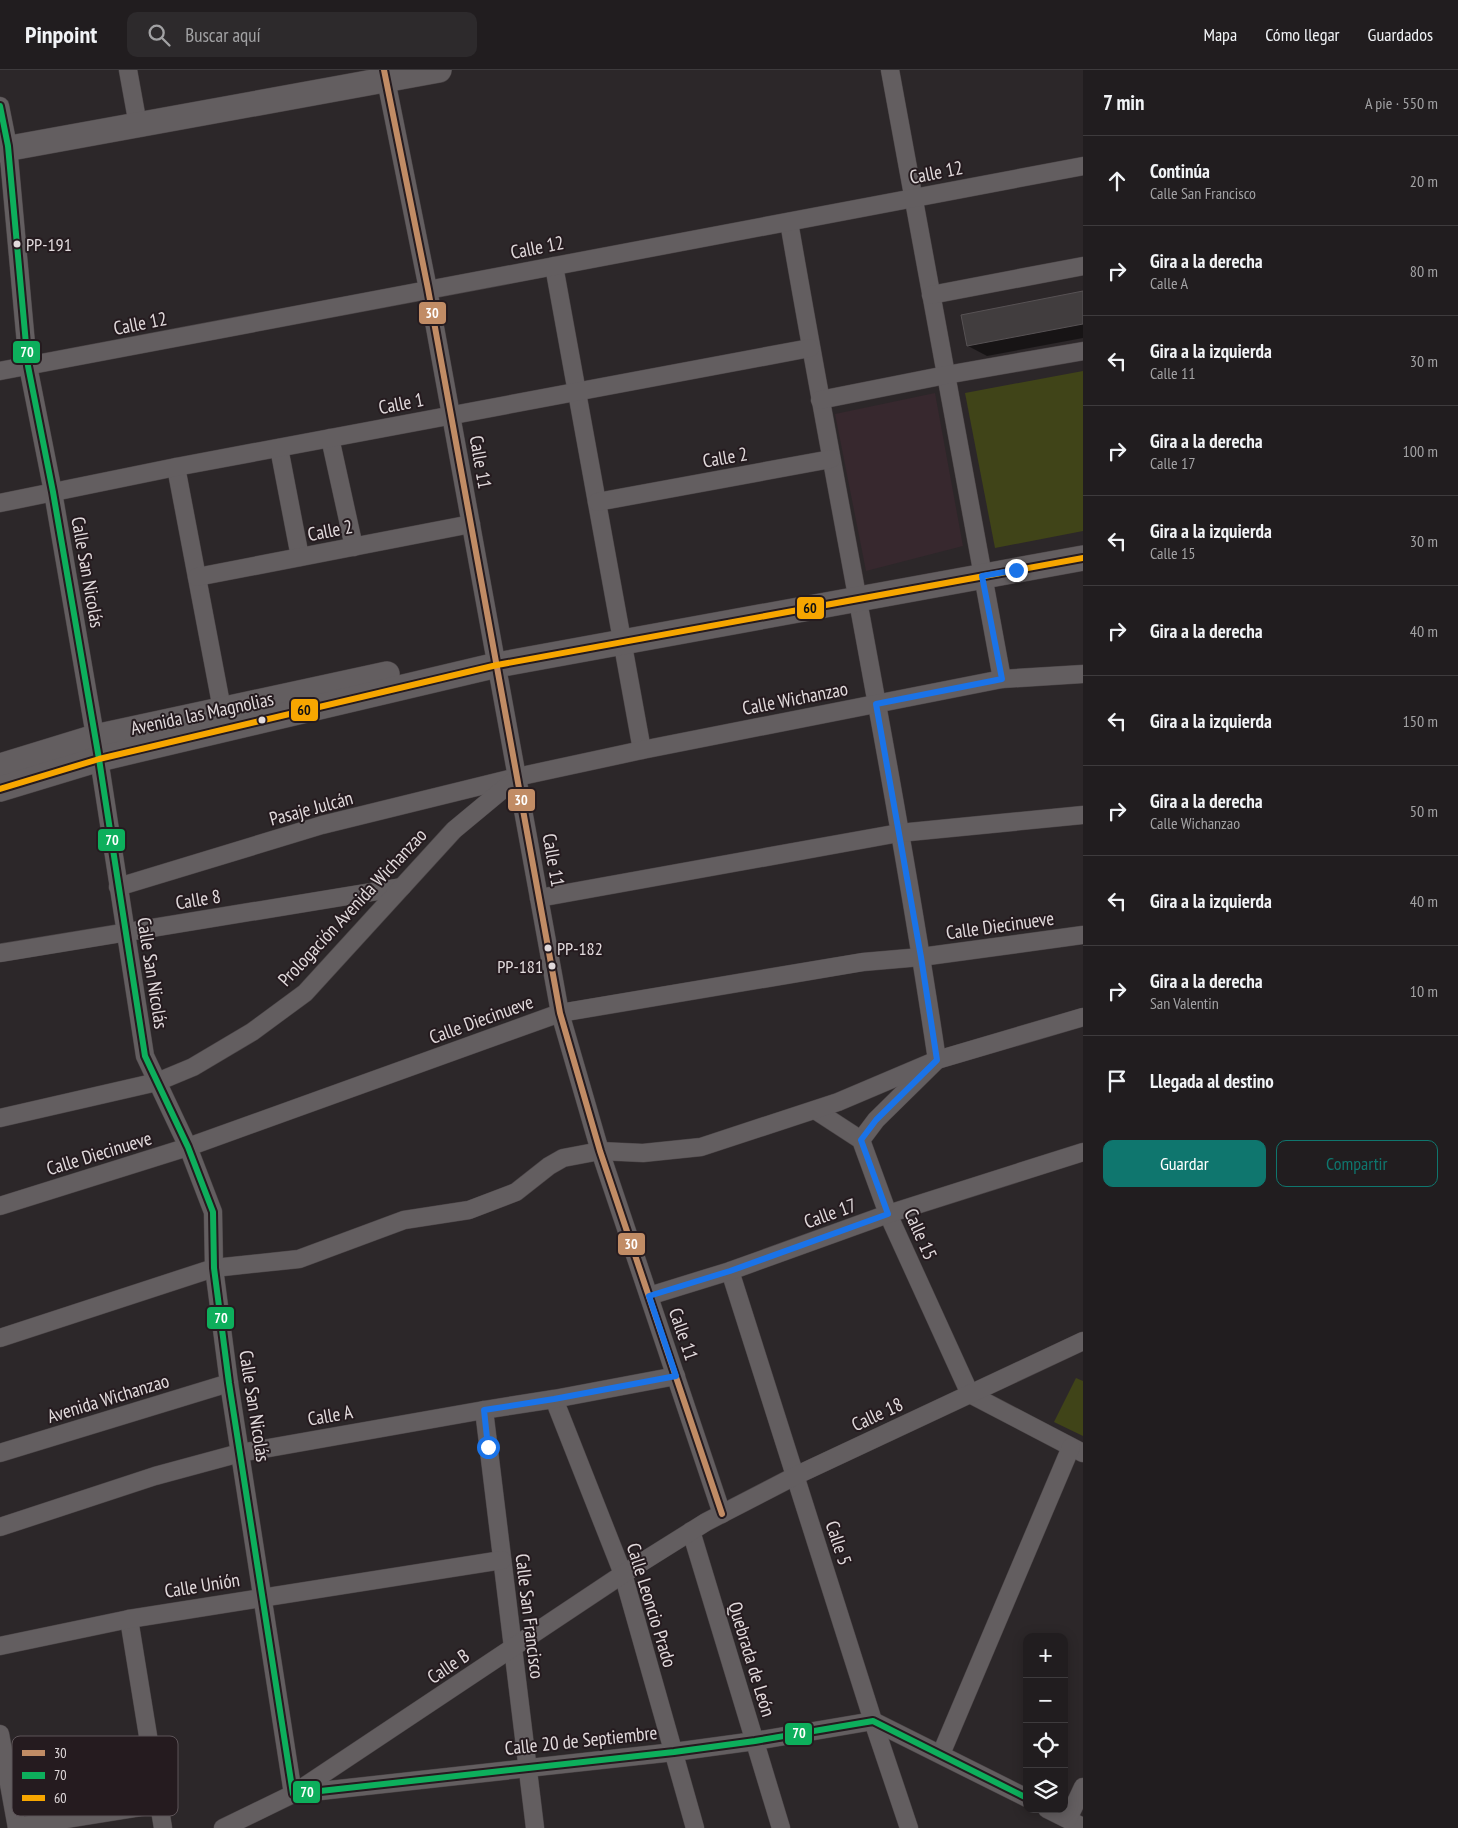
<!DOCTYPE html>
<html lang="es">
<head>
<meta charset="utf-8">
<style>
  body { margin:0; font-family:"PT Sans Narrow",sans-serif; background:#2d2a2c; color:#f1f3f6 }
  .controls { position:absolute; right:15px; bottom:15px; display:grid; overflow:hidden; border-radius:10px; box-shadow:0 2px 12px #0003 }
  .controls button { width:45px; height:45px; display:grid; place-items:center; padding:0; border:0; border-bottom:1px solid #3e3b3d; background:#211d1f; color:#f1f3f6; font:25px sans-serif }
  .stop { position:absolute; width:15px; height:15px; margin:-11px; border:4px solid #1a73e8; border-radius:50%; background:#fff }
  .stop.end { background:#1a73e8; border-color:#fff; box-shadow:0 1px 5px #0008 }
  .list { margin:0; padding:0; list-style:none }
  h2 { display:flex; justify-content:space-between; align-items:center; height:65px; margin:0; padding:0 20px; font-size:21px }
  h2 small { font-size:16px; font-weight:400; color:#a2a2a4 }
  .list li { display:grid; grid-template-columns:32px 1fr auto; gap:15px; align-items:center; box-sizing:border-box; height:90px; padding:0 20px; border-top:1px solid #3e3b3d }
  .list b { display:block; font-size:19px; white-space:nowrap }
  .list p { margin:0; font-size:16px; white-space:nowrap; color:#a2a2a4 }
  .list em { font-size:16px; font-style:normal; color:#a2a2a4 }
  .actions { display:flex; gap:10px; padding:15px 20px }
  .actions a { flex:1; padding:11px 0; border:1px solid #0f766e; border-radius:10px; text-align:center; font-size:18px; color:#0f766e }
  .actions .main { background:#0f766e; color:#fff }
  .icon { flex:none; width:28px; height:28px; fill:none; stroke:currentColor; stroke-width:2; stroke-linecap:round; stroke-linejoin:round }
  .map { position:relative; flex:none; width:1083px; height:1758px; overflow:hidden }
  header { display:flex; align-items:center; gap:30px; box-sizing:border-box; height:70px; padding:0 25px; background:#211d1f; border-bottom:1px solid #3e3b3d }
  header strong { font-size:24px }
  nav { display:flex; gap:28px; margin-inline-start:auto; font-size:18px }
  .search { width:350px; height:45px; background:#2d2a2c; display:flex; align-items:center; gap:12px; box-sizing:border-box; padding:0 18px; border-radius:10px; color:#a2a2a4; font-size:19px }
  main { display:flex }
  aside { flex:1; background:#211d1f }
  .map>svg:first-child { display:block }
  .built { fill:#37282e }
  .green { fill:#404418 }
  .shadow { fill:#0007 }
  .building { fill:#413d3e; stroke:#575254 }
  .lines { fill:none; stroke-linecap:round; stroke-linejoin:round }
  .street-casing { stroke:#4a4446; stroke-width:19 }
  .secondary-casing { stroke:#4a4446; stroke-width:26 }
  .street { stroke:#635e60; stroke-width:18 }
  .secondary { stroke:#635e60; stroke-width:25 }
  .bus-1-casing { stroke:#251b1f; stroke-width:10 }
  .bus-2-casing { stroke:#251b1f; stroke-width:10 }
  .bus-3-casing { stroke:#251b1f; stroke-width:10 }
  .bus-1 { stroke:#c18c65; stroke-width:6 }
  .bus-2 { stroke:#0daf5c; stroke-width:6 }
  .bus-3 { stroke:#f7a600; stroke-width:6 }
  .route { stroke:#1a73e8; stroke-width:6 }
  .bus-dot { fill:#e1dadc; stroke:#251b1f; stroke-width:2 }
  .labels { text-anchor:middle; stroke-width:4; stroke-linejoin:round; paint-order:stroke }
  .bus-label { font-size:18px; fill:#e1dadc; stroke:#251b1f; text-anchor:start }
  .street-label { font-size:19px; fill:#e1dadc; stroke:#251b1f }
  .key { fill:#251b1f; stroke:#5d5458; stroke-width:1 }
  .key-label { font-size:14px; fill:#e1dadc }
  .line-badge { stroke:#251b1f; stroke-width:2 }
  .badge-label { font-size:14px; text-anchor:middle; font-weight:bold; fill:#fff }
  .pale-badge-label { font-size:14px; text-anchor:middle; font-weight:bold; fill:#111 }
</style>
</head>
<body>
<header>
<strong>Pinpoint</strong>
<div class="search"><svg class="icon" aria-label="search" viewBox="0 0 24 24"><circle cx="10" cy="10" r="6"/><path d="M15 15l6 6"/></svg>Buscar aquí</div>
<nav><a>Mapa</a><a>Cómo llegar</a><a>Guardados</a></nav>
</header>
<main>
<div class="map">
<svg width="1083" height="1758" viewBox="0 0 1083 1758">
  <rect width="100%" height="100%" fill="#2c2729"/>
  <!-- built -->
  <polygon class="built" points="935,323 963,476 866,501 835,344"/>
  <!-- green -->
  <g class="green">
    <polygon points="1083,301 1083,461 995,478 965,323"/>
    <polygon points="1076,1308 1083,1311 1083,1366 1054,1352"/>
  </g>
  <!-- shadow -->
  <polygon class="shadow" points="1083,223 1083,268 987,286 968,276 963,246"/>
  <!-- building -->
  <polygon class="building" points="1083,221 1083,254 967,276 961,245"/>
  <g class="lines">
    <!-- street casing -->
    <g class="street-casing">
      <g id="street">
        <polyline points="128,0 138,55"/>
        <polyline points="384,0 428,219 560,943 600,1081 722,1444"/>
        <polyline points="890,0 1002,609"/>
        <polyline points="0,36 8,76 28,296 53,422 99,689 145,986 188,1077 213,1142 214,1198 229,1313 293,1724 674,1682 755,1671 873,1651 1027,1728"/>
        <path d="M 789,152 C 837,431 895,709 937,990 L 876,1050 L 861,1070"/>
        <polyline points="554,196 642,680"/>
        <polyline points="931,225 1083,196"/>
        <polyline points="0,301 1083,96"/>
        <polyline points="820,330 946,305 1083,281"/>
        <polyline points="330,368 354,477"/>
        <polyline points="279,378 300,487"/>
        <polyline points="176,397 222,639"/>
        <polyline points="597,432 831,389"/>
        <polyline points="0,433 176,397 810,278"/>
        <polyline points="197,507 471,454"/>
        <polyline points="118,817 322,755 517,707 642,680 1002,609 1083,604"/>
        <polyline points="539,828 899,763 1083,745"/>
        <polyline points="0,883 402,817"/>
        <polyline points="815,1040 861,1070 888,1144 970,1324"/>
        <polyline points="0,1048 157,1012 193,997 252,962 305,923 454,760 513,711"/>
        <polyline points="0,1136 188,1077 560,943 863,892 921,887 1083,865"/>
        <polyline points="730,1201 873,1651 909,1758"/>
        <polyline points="649,1226 730,1201 888,1144 1083,1082"/>
        <polyline points="0,1268 214,1198 299,1189 404,1150 469,1140 516,1122 549,1096 563,1088 600,1081 643,1083 701,1077 838,1032 937,990 1083,947"/>
        <polyline points="970,1324 1083,1383"/>
        <polyline points="554,1329 623,1504 695,1758"/>
        <polyline points="484,1340 535,1758"/>
        <polyline points="0,1383 229,1313"/>
        <polyline points="0,1457 155,1406 240,1383 484,1340 554,1329 676,1306"/>
        <polyline points="691,1461 781,1758"/>
        <polyline points="129,1549 163,1758"/>
        <polyline points="0,1576 129,1549 502,1490"/>
        <polyline points="0,1664 17,1758"/>
        <polyline points="941,1684 1071,1377"/>
        <polyline points="1047,1739 1083,1757"/>
        <polyline points="1068,1749 1083,1717"/>
        <polyline points="17,1757 159,1734"/>
        <polyline points="223,1758 293,1724 623,1504 706,1452 795,1406 1083,1271"/>
      </g>
    </g>
    <!-- secondary casing -->
    <g class="secondary-casing">
      <g id="secondary">
        <polyline points="0,80 439,0"/>
        <polyline points="0,696 95,667 387,604"/>
        <polyline points="0,719 99,689 497,595 1083,488"/>
      </g>
    </g>
    <!-- street -->
    <use href="#street" class="street"/>
    <!-- secondary -->
    <use href="#secondary" class="secondary"/>
    <!-- bus-1 casing -->
    <g class="bus-1-casing">
      <polyline id="bus-1" points="384,0 428,219 560,943 600,1081 722,1444"/>
    </g>
    <!-- bus-2 casing -->
    <g class="bus-2-casing">
      <polyline id="bus-2" points="0,36 8,76 28,296 53,422 99,689 145,986 188,1077 213,1142 214,1198 229,1313 293,1724 674,1682 755,1671 873,1651 1027,1728"/>
    </g>
    <!-- bus-3 casing -->
    <g class="bus-3-casing">
      <polyline id="bus-3" points="0,719 99,689 497,595 1083,488"/>
    </g>
    <!-- bus-1 -->
    <use href="#bus-1" class="bus-1"/>
    <!-- bus-2 -->
    <use href="#bus-2" class="bus-2"/>
    <!-- bus-3 -->
    <use href="#bus-3" class="bus-3"/>
  </g>
  <g class="lines">
    <!-- route -->
    <polyline class="route" points="488,1377 484,1340 554,1329 676,1306 649,1226 730,1201 888,1144 861,1070 876,1050 937,990 921,887 876,634 1002,609 982,506 1016,500"/>
  </g>
  <!-- markers -->
  <g class="bus-dot">
    <circle cx="17" cy="174" r="4.5"/>
    <circle cx="262" cy="650" r="4.5"/>
    <circle cx="548" cy="878" r="4.5"/>
    <circle cx="552" cy="896" r="4.5"/>
  </g>
  <g class="labels">
    <!-- bus labels -->
    <g class="bus-label">
      <text x="26" y="181">PP-191</text>
      <text x="557" y="885">PP-182</text>
      <text x="543" y="903" text-anchor="end">PP-181</text>
    </g>
    <!-- street labels -->
    <g class="street-label">
      <text transform="translate(936 102) rotate(-11)" y="7">Calle 12</text>
      <text transform="translate(537 177) rotate(-11)" y="7">Calle 12</text>
      <text transform="translate(140 253) rotate(-11)" y="7">Calle 12</text>
      <text transform="translate(401 333) rotate(-11)" y="7">Calle 1</text>
      <text transform="translate(725 387) rotate(-10)" y="7">Calle 2</text>
      <text transform="translate(481 392) rotate(80)" y="7">Calle 11</text>
      <text transform="translate(330 460) rotate(-11)" y="7">Calle 2</text>
      <text transform="translate(88 502) rotate(80)" y="7">Calle San Nicolás</text>
      <text transform="translate(795 628) rotate(-11)" y="7">Calle Wichanzao</text>
      <text transform="translate(202 643) rotate(-12)" y="7">Avenida las Magnolias</text>
      <text transform="translate(311 738) rotate(-15)" y="7">Pasaje Julcán</text>
      <text transform="translate(554 790) rotate(80)" y="7">Calle 11</text>
      <text transform="translate(198 829) rotate(-9)" y="7">Calle 8</text>
      <text transform="translate(352 837) rotate(-47)" y="7">Prologación Avenida Wichanzao</text>
      <text transform="translate(1000 855) rotate(-8)" y="7">Calle Diecinueve</text>
      <text transform="translate(153 903) rotate(81)" y="7">Calle San Nicolás</text>
      <text transform="translate(481 949) rotate(-20)" y="7">Calle Diecinueve</text>
      <text transform="translate(99 1083) rotate(-17)" y="7">Calle Diecinueve</text>
      <text transform="translate(830 1143) rotate(-20)" y="7">Calle 17</text>
      <text transform="translate(921 1164) rotate(66)" y="7">Calle 15</text>
      <text transform="translate(684 1264) rotate(71)" y="7">Calle 11</text>
      <text transform="translate(108 1328) rotate(-17)" y="7">Avenida Wichanzao</text>
      <text transform="translate(255 1336) rotate(81)" y="7">Calle San Nicolás</text>
      <text transform="translate(877 1344) rotate(-25)" y="7">Calle 18</text>
      <text transform="translate(330 1345) rotate(-10)" y="7">Calle A</text>
      <text transform="translate(839 1473) rotate(72)" y="7">Calle 5</text>
      <text transform="translate(202 1515) rotate(-9)" y="7">Calle Unión</text>
      <text transform="translate(652 1535) rotate(73)" y="7">Calle Leoncio Prado</text>
      <text transform="translate(530 1546) rotate(83)" y="7">Calle San Francisco</text>
      <text transform="translate(752 1589) rotate(73)" y="7">Quebrada de León</text>
      <text transform="translate(448 1596) rotate(-34)" y="7">Calle B</text>
      <text transform="translate(581 1670) rotate(-6)" y="7">Calle 20 de Septiembre</text>
    </g>
  </g>
  <!-- legend -->
  <rect x="12" y="1666" width="166" height="80" rx="8" class="key"/>
  <rect x="22" y="1680" width="23" height="6" fill="#c18c65"/>
  <rect x="22" y="1702" width="23" height="7" fill="#0daf5c"/>
  <rect x="22" y="1725" width="23" height="6" fill="#f7a600"/>
  <g class="key-label">
    <text x="54" y="1688">30</text>
    <text x="54" y="1710">70</text>
    <text x="54" y="1733">60</text>
  </g>
  <g class="line-badge">
    <rect x="418" y="231" width="29" height="24" rx="5" fill="#c18c65"/>
    <rect x="12" y="270" width="29" height="24" rx="5" fill="#0daf5c"/>
    <rect x="796" y="526" width="29" height="24" rx="5" fill="#f7a600"/>
    <rect x="290" y="628" width="29" height="24" rx="5" fill="#f7a600"/>
    <rect x="507" y="718" width="29" height="24" rx="5" fill="#c18c65"/>
    <rect x="97" y="758" width="29" height="24" rx="5" fill="#0daf5c"/>
    <rect x="617" y="1162" width="29" height="24" rx="5" fill="#c18c65"/>
    <rect x="206" y="1236" width="29" height="24" rx="5" fill="#0daf5c"/>
    <rect x="784" y="1652" width="29" height="24" rx="5" fill="#0daf5c"/>
    <rect x="292" y="1710" width="29" height="24" rx="5" fill="#0daf5c"/>
  </g>
  <g class="badge-label">
    <text x="432" y="248">30</text>
    <text x="27" y="287">70</text>
    <text x="521" y="735">30</text>
    <text x="112" y="775">70</text>
    <text x="631" y="1179">30</text>
    <text x="221" y="1253">70</text>
    <text x="799" y="1668">70</text>
    <text x="307" y="1727">70</text>
  </g>
  <g class="pale-badge-label">
    <text x="810" y="543">60</text>
    <text x="304" y="645">60</text>
  </g>
</svg>
<div class="controls">
<button>+</button>
<button>−</button>
<button><svg class="icon" aria-label="locate" viewBox="0 0 24 24"><circle cx="12" cy="12" r="6"/><path d="M12 2v4M12 18v4M2 12h4M18 12h4"/></svg></button>
<button><svg class="icon" aria-label="layers" viewBox="0 0 24 24"><path d="M12 4l9 5-9 5-9-5zM3 14l9 5 9-5"/></svg></button>
</div>
<div class="stop" style="left:488px;top:1377px"></div>
<div class="stop end" style="left:1016px;top:500px"></div>
</div>
<aside>
<h2>7 min<small>A pie · 550 m</small></h2>
<ul class="list">
<li><svg class="icon" aria-label="ahead" viewBox="0 0 24 24"><path d="M12 20V5M6 11l6-6 6 6"/></svg><div><b>Continúa</b><p>Calle San Francisco</p></div><em>20 m</em></li>
<li><svg class="icon" aria-label="right" viewBox="0 0 24 24"><path d="M7 20v-9h11M14 6l5 5-5 5"/></svg><div><b>Gira a la derecha</b><p>Calle A</p></div><em>80 m</em></li>
<li><svg class="icon" aria-label="left" viewBox="0 0 24 24"><path d="M17 20v-9H6M10 6l-5 5 5 5"/></svg><div><b>Gira a la izquierda</b><p>Calle 11</p></div><em>30 m</em></li>
<li><svg class="icon" aria-label="right" viewBox="0 0 24 24"><path d="M7 20v-9h11M14 6l5 5-5 5"/></svg><div><b>Gira a la derecha</b><p>Calle 17</p></div><em>100 m</em></li>
<li><svg class="icon" aria-label="left" viewBox="0 0 24 24"><path d="M17 20v-9H6M10 6l-5 5 5 5"/></svg><div><b>Gira a la izquierda</b><p>Calle 15</p></div><em>30 m</em></li>
<li><svg class="icon" aria-label="right" viewBox="0 0 24 24"><path d="M7 20v-9h11M14 6l5 5-5 5"/></svg><div><b>Gira a la derecha</b></div><em>40 m</em></li>
<li><svg class="icon" aria-label="left" viewBox="0 0 24 24"><path d="M17 20v-9H6M10 6l-5 5 5 5"/></svg><div><b>Gira a la izquierda</b></div><em>150 m</em></li>
<li><svg class="icon" aria-label="right" viewBox="0 0 24 24"><path d="M7 20v-9h11M14 6l5 5-5 5"/></svg><div><b>Gira a la derecha</b><p>Calle Wichanzao</p></div><em>50 m</em></li>
<li><svg class="icon" aria-label="left" viewBox="0 0 24 24"><path d="M17 20v-9H6M10 6l-5 5 5 5"/></svg><div><b>Gira a la izquierda</b></div><em>40 m</em></li>
<li><svg class="icon" aria-label="right" viewBox="0 0 24 24"><path d="M7 20v-9h11M14 6l5 5-5 5"/></svg><div><b>Gira a la derecha</b><p>San Valentin</p></div><em>10 m</em></li>
<li><svg class="icon" aria-label="arrive" viewBox="0 0 24 24"><path d="M6 21V4h12l-3 4 3 4H6"/></svg><div><b>Llegada al destino</b></div></li>
</ul>
<div class="actions"><a class="main">Guardar</a><a>Compartir</a></div>
</aside>
</main>
</body>
</html>
